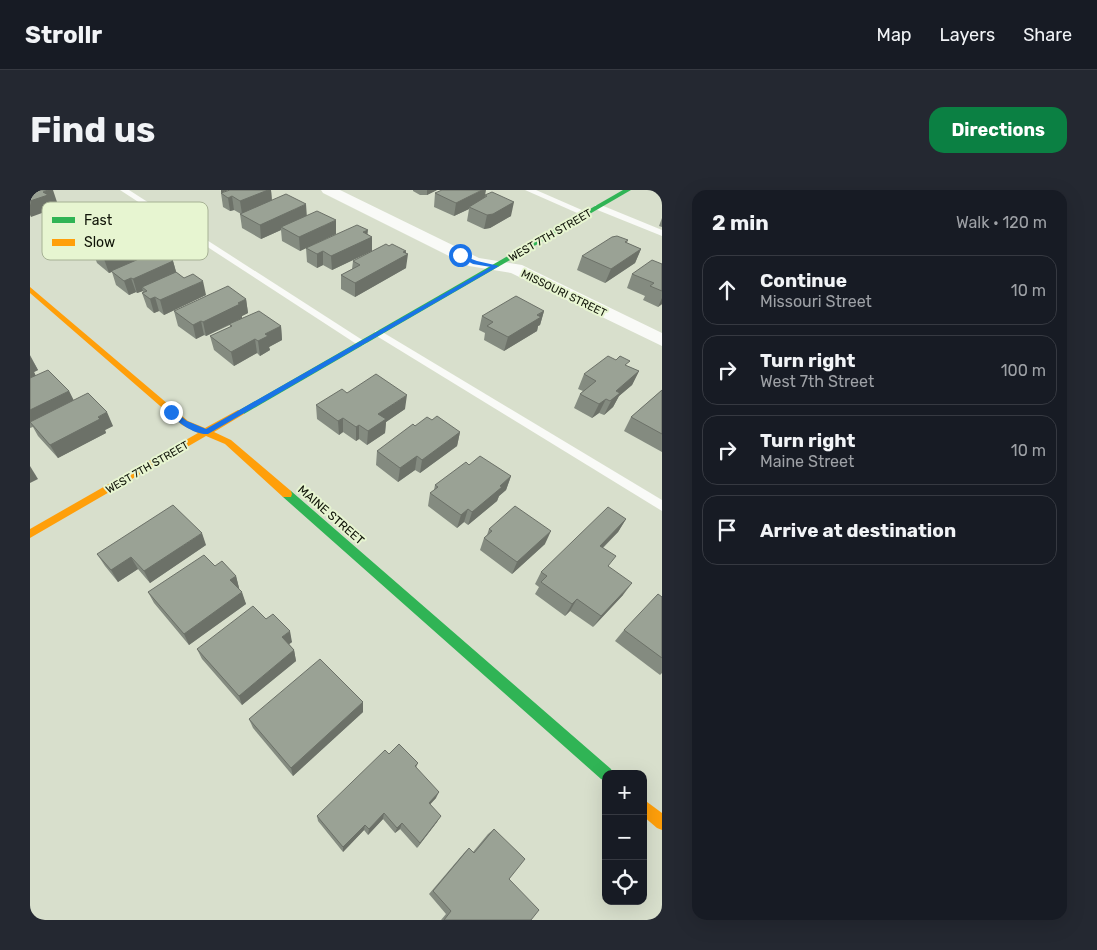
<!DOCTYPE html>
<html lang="en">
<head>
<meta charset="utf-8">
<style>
  body { margin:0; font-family:Rubik,sans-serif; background:#242831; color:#f1f3f6 }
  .controls { position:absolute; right:15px; bottom:15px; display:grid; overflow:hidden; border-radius:10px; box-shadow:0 5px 20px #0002 }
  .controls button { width:45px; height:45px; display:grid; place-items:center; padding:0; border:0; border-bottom:1px solid #363941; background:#171b24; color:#f1f3f6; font:25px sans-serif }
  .stop { position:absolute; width:15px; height:15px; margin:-11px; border:4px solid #1a73e8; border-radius:50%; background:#fff }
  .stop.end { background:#1a73e8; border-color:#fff; box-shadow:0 1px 5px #0008 }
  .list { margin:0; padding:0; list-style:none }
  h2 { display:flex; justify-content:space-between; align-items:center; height:65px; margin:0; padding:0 20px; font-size:21px }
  h2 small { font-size:16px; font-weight:400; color:#9ea1a6 }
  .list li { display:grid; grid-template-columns:32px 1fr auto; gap:15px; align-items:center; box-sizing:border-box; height:70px; margin:0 10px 10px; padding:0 10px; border:1px solid #363941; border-radius:15px }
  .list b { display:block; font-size:19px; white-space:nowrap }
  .list p { margin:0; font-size:16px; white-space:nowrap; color:#9ea1a6 }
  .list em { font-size:16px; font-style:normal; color:#9ea1a6 }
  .icon { flex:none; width:28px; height:28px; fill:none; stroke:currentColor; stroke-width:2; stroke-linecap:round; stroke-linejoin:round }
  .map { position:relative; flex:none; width:632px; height:730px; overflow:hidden; border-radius:15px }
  header { display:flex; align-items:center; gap:30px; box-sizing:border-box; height:70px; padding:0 25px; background:#171b24; border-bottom:1px solid #363941 }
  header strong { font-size:24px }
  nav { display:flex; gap:28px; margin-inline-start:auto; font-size:18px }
  .intro { display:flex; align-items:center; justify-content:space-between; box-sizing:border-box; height:120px; padding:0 30px }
  h1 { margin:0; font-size:35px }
  .button { padding:12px 22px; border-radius:15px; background:#0b8043; color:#fff; font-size:18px; font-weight:700 }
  main { display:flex; gap:30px; padding:0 30px }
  aside { flex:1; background:#171b24; border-radius:15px; box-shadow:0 5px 20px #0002 }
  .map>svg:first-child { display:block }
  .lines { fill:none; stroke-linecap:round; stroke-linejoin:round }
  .lane { fill:#f9faf7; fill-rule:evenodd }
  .street { fill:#f9faf7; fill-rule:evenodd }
  .fast { fill:#30b455; fill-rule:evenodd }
  .slow { fill:#ff9f0a; fill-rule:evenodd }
  .wall { fill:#848b80 }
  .shaded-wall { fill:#6c7168 }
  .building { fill:#9aa295; stroke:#6c7168 }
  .route { fill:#1a73e8 }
  .labels { text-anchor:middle; stroke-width:4; stroke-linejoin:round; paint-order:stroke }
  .far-street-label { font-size:11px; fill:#0f1307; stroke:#e7f5d1 }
  .street-label { font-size:12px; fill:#0f1307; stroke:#e7f5d1 }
  .key { fill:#e7f5d1; stroke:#a6b194; stroke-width:1 }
  .key-label { font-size:14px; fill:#0f1307 }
</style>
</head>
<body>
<header>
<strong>Strollr</strong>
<nav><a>Map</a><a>Layers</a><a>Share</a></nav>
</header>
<div class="intro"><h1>Find us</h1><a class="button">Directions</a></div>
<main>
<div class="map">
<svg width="632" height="730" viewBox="0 0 632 730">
  <rect width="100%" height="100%" fill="#d8dfcc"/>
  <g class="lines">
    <!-- lane -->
    <g class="lane">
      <polygon points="90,0 99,0 337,153 332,156 328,155"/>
      <polygon points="495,0 506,0 561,24 554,26"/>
      <polygon points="565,15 571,15 632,40 632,46 565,19"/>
      <polygon points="349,140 632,310 632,321 345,145 345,141"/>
    </g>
    <!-- street -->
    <polygon class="street" points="291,0 310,0 449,68 492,75 632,143 632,156 481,83 439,76 293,3"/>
    <!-- fast -->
    <g class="fast">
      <polygon points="593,0 601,0 214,224 208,224 206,222"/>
      <polygon points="257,300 261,301 581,579 583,584 576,584 576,591 571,589 253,307 252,304"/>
    </g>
    <!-- slow -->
    <g class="slow">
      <polygon points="0,97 158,231 175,238 208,220 214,220 214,224 184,242 201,250 261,301 262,304 261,307 253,307 195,254 176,246 0,348 0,339 168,243 152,235 0,103"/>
      <polygon points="613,609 632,623 632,640 627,638 613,626"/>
    </g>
  </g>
  <!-- wall -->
  <g class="wall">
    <polygon points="241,0 242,11 277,26 306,44 278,57 337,44 342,47 342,61 302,80 293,75 287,78 277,72 276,58 270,61 252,51 251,40 231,49 212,38 210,24 211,24 204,20 200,21 193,17 191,3"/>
    <polygon points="383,0 407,0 397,5 390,5 383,1"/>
    <polygon points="405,3 455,5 481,26 460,38 454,39 437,31 439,19 424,26 404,17"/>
    <polygon points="73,23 111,38 53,60 47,60 35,50 30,36 32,36 31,34"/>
    <polygon points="632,28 632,37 629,36"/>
    <polygon points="124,48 128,62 120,66 122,68 143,71 146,82 176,105 134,125 129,121 124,123 117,117 112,103 113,102 113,101 107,103 106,102 99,105 86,95 82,82 79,83 67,73 62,59"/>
    <polygon points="598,50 597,53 611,59 605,73 575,93 547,80 552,66"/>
    <polygon points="376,64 376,78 325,107 311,99 311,85 322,79 323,71"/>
    <polygon points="632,74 632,114 628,117 613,110 615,106 597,98 602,84"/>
    <polygon points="216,109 218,123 212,126 212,128 251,136 252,150 239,157 240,160 230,166 227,163 204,176 184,160 180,146 200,137 200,135 176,146 174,145 166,149 148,136 144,121"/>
    <polygon points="514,121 510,135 508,136 507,141 474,161 454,150 455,143 449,140 452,126"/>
    <polygon points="0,165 8,180 4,182 5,185 39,201 44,211 83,236 75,240 76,243 28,268 8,246 3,237 0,238"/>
    <polygon points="597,176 609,181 602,195 589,206 583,217 574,225 569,223 562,228 544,218 550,204 553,201 548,199 554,184"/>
    <polygon points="632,200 632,262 594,241 601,227"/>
    <polygon points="317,203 375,219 356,232 355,243 337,255 329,249 326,251 313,242 309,245 287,229 286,215"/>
    <polygon points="402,230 430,242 427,256 390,283 385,280 368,292 346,275 347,261 385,236"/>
    <polygon points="439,275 481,286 476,300 469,306 467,311 438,335 434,332 427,338 398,316 400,303 404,300 405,295"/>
    <polygon points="596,329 588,342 573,358 579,377 593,405 563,437 540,421 535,426 505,404 509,397 505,394 511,382"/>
    <polygon points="459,339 515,354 482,384 450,360 454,348 457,345"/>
    <polygon points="176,355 120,393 108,379 88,392 75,376 67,364"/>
    <polygon points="185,376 206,386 209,398 216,414 159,455 124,413 118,402"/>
    <polygon points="632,407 632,483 630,485 585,451 594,440"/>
    <polygon points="236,429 262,452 259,454 264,460 266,471 212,515 172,469 167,459"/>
    <polygon points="333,512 333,522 263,586 223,538 219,529"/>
    <polygon points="359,564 388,573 386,578 406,608 400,614 407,632 387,658 370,639 365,643 353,629 338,645 334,640 313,662 288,631 287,626"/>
    <polygon points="464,639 479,689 501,730 411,730 416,724 399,704 434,663 439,658 443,662 458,644"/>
  </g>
  <!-- shaded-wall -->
  <g class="shaded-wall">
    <polygon points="18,0 23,0 27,12 21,14 23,19 1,27 0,25 0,11 13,2"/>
    <polygon points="191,0 199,0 191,3"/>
    <polygon points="238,0 241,0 242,13 212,24 210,11"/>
    <polygon points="397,0 407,0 397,5"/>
    <polygon points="452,0 456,0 454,11 439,17 439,19 424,26 426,13"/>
    <polygon points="202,6 204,20 200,21 198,8"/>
    <polygon points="484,12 481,26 460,38 454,39 457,25"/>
    <polygon points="276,14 277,28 251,37 251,40 231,49 230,35"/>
    <polygon points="108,25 111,38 53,60 48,46"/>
    <polygon points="306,30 306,44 270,61 269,47"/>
    <polygon points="338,40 337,49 342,47 342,61 302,80 301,66 333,42"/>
    <polygon points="124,48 128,62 79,83 74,69"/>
    <polygon points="611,59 605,73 575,93 581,79"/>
    <polygon points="293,61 293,75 287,78 287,64"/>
    <polygon points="376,61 376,65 378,64 376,78 325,107 325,93"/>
    <polygon points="143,71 147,85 112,97 113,101 107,103 103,89"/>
    <polygon points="101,88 106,102 99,105 94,91"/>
    <polygon points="173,91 176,105 134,125 130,110"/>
    <polygon points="125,107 129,121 124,123 120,109"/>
    <polygon points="632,108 632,114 628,117"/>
    <polygon points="216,109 218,123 212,126 212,128 176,146 173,132"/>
    <polygon points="514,121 510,135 508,136 507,141 474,161 478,147"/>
    <polygon points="171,131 174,145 166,149 163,135"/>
    <polygon points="251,136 252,150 239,157 240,160 230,166 228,151 235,144"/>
    <polygon points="225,149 227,163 204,176 201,162"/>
    <polygon points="0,166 8,180 4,182 6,186 0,189"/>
    <polygon points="609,181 602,195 589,206 583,217 574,225 586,201"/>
    <polygon points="39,201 46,215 0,232 0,220"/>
    <polygon points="377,205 375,219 356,232 355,243 337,255 338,241 348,224"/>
    <polygon points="576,209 569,223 562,228 569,214"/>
    <polygon points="77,222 83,236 75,240 76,243 28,268 20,255 68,227"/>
    <polygon points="313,228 313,242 309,245 308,231"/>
    <polygon points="329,235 329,249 326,251 326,237"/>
    <polygon points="430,242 427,256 390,283 392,270"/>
    <polygon points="387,266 385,280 368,292 370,278"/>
    <polygon points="0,276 8,289 0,293"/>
    <polygon points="481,286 476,300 469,306 467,311 438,335 442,322"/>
    <polygon points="438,319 434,332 427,338 431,325"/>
    <polygon points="596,329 588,342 562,368 570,356"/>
    <polygon points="521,341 515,354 482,384 487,372"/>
    <polygon points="172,343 176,355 120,393 114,381"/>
    <polygon points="101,367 108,379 88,392 81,380"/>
    <polygon points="206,386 209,398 204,402 200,390"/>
    <polygon points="602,393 593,405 563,437 571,426"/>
    <polygon points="212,402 216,414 159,455 154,444"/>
    <polygon points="547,409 540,421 535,426 542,414"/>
    <polygon points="260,441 262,452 254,458 252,447"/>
    <polygon points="264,460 266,471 212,515 209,506"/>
    <polygon points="333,512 333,522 263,586 261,578"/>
    <polygon points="409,602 406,608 396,619 399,613"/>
    <polygon points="354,623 353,629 338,645 339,639"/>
    <polygon points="411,626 407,632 387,658 390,653"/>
    <polygon points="372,633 370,639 365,643 367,638"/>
    <polygon points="335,635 334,640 313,662 313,657"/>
  </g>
  <!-- building -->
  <g class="building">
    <polygon points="0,0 18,0 13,2 18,5 0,11"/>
    <polygon points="200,0 238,0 210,11 202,6 198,8 191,3"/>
    <polygon points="412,0 452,0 426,13 405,3"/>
    <polygon points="462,2 484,12 463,24 457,25 439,17 457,6 455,5"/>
    <polygon points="256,4 276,14 230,35 210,24"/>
    <polygon points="287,21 306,30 269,47 251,37"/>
    <polygon points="327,35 338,40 333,42 342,47 301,66 293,61 287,64 276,58"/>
    <polygon points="587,46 598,50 595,52 611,59 581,79 552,66 582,47"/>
    <polygon points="356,54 359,56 362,54 376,61 373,62 378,64 325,93 311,85 330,75 323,71"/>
    <polygon points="133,63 143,71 103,89 101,88 94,91 81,81 118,65 122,68"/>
    <polygon points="622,70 632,74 632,101 620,96 624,93 602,84"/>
    <polygon points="146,82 154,88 163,84 173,91 130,110 125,107 120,109 112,103 117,101 112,97"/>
    <polygon points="198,96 216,109 208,113 210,114 173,132 171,131 163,135 144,121"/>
    <polygon points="486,106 514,121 507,125 511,127 478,147 457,136 463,132 452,126"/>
    <polygon points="229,121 251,136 235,144 238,146 228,151 225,149 201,162 180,146 202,136 199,134"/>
    <polygon points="578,166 586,170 590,166 600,171 595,175 609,181 586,201 590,203 580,211 576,209 569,214 550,204 566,191 554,184"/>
    <polygon points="18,180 39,201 0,220 0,188"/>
    <polygon points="346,184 377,205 348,224 356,229 338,241 329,235 326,237 313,228 308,231 286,215 312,199 317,203"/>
    <polygon points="632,200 632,244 601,227"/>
    <polygon points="58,203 77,222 68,227 70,229 20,255 0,232"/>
    <polygon points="407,226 430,242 392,270 387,266 370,278 347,261 383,234 385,236 397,227 402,230"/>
    <polygon points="450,266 481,286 470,296 472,297 442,322 438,319 431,325 400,303 408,297 405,295 436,272 439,275"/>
    <polygon points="143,315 172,343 114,381 101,367 81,380 67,364"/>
    <polygon points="485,316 521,341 487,372 454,348 462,341 459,339"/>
    <polygon points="578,317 596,329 570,356 586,366 578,376 602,393 571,426 547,409 542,414 511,392 517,386 511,382"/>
    <polygon points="174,365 185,376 192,371 206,386 200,390 212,402 154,444 118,402"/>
    <polygon points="628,404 632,407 632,468 594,440"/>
    <polygon points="223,416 236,429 243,424 260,441 252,447 264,460 209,506 167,459"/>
    <polygon points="290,469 333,512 261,578 219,529"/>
    <polygon points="369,554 388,573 385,576 409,602 399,613 411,626 390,653 372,633 367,638 354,623 339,639 335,635 313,657 287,626 355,560 359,564"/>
    <polygon points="464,639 495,669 479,689 509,720 501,730 414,730 421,721 403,701 439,658 444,663"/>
  </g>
  <!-- route -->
  <path class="route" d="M 428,64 L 447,71 L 469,76 L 178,244 C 164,245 147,232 138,222 L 143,220 L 157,231 L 176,239 L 461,77 L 443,74 L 428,66 Z"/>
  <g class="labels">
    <!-- far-street labels -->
    <g class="far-street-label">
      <text transform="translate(520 45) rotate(-30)" y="4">WEST 7TH STREET</text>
      <text transform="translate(534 103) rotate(26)" y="4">MISSOURI STREET</text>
      <text transform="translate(117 277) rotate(-30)" y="4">WEST 7TH STREET</text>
    </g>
    <!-- street labels -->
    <g class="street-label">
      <text transform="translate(301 325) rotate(41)" y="4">MAINE STREET</text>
    </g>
  </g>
  <!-- legend -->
  <rect x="12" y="12" width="166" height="58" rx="8" class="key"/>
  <rect x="22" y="27" width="23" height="6" fill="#30b455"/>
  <rect x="22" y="49" width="23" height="7" fill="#ff9f0a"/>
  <g class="key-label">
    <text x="54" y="35">Fast</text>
    <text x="54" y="57">Slow</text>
  </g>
</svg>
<div class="controls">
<button>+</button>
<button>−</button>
<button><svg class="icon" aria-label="locate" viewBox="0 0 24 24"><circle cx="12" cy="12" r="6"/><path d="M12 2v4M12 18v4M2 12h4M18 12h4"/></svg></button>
</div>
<div class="stop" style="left:430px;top:65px"></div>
<div class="stop end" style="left:141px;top:222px"></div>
</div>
<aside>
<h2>2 min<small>Walk · 120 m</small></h2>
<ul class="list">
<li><svg class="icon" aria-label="ahead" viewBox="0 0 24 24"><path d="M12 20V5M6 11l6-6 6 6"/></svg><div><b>Continue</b><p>Missouri Street</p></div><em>10 m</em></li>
<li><svg class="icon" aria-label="right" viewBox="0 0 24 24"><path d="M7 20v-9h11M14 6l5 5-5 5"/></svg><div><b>Turn right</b><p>West 7th Street</p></div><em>100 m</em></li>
<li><svg class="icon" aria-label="right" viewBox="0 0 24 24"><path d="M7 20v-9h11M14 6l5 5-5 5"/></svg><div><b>Turn right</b><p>Maine Street</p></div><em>10 m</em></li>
<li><svg class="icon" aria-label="arrive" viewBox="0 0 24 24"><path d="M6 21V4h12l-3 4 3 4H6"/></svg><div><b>Arrive at destination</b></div></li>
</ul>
</aside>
</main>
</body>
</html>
